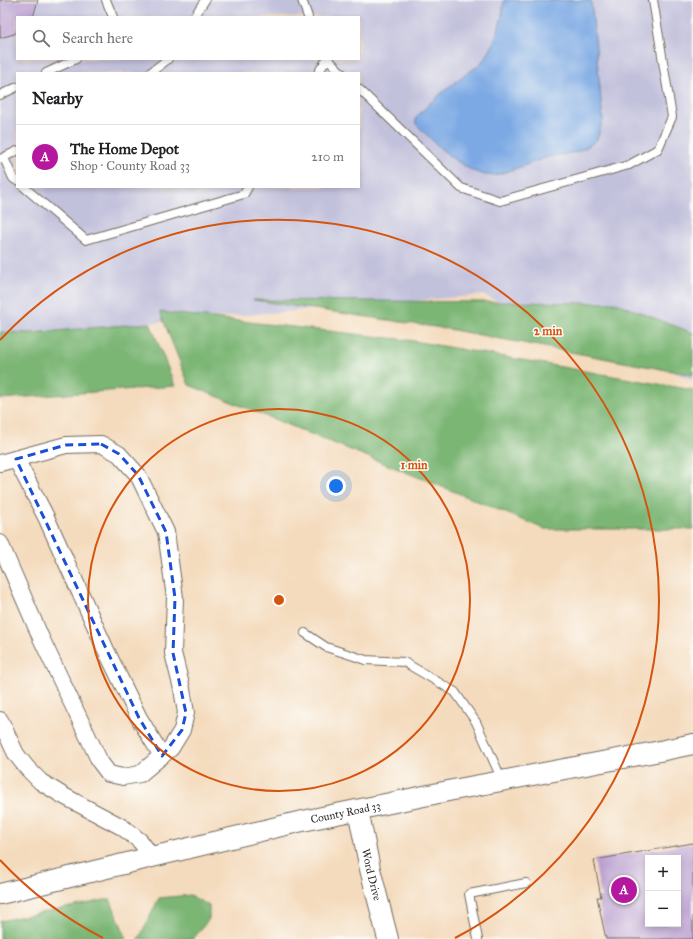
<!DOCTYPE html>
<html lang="en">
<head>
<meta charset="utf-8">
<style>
  body { margin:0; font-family:"IM FELL Great Primer",serif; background:#f2f2f2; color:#202124 }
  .controls { position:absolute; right:12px; bottom:12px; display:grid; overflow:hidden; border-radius:0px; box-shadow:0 2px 6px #0003 }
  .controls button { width:36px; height:36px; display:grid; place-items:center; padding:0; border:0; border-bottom:1px solid #e0e0e0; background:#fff; color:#202124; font:20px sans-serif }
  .you { position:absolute; left:336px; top:486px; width:14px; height:14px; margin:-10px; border:3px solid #fff; border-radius:50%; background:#1a73e8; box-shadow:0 0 0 6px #1a73e833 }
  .badge { display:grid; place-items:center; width:26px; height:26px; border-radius:50%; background:#b5179e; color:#fff; font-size:13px; font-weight:700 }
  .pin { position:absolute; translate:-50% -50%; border:2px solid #fff; box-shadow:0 1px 4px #0006 }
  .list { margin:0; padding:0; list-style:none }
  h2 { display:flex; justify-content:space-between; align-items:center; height:52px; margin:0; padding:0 16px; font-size:17px }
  h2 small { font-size:13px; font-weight:400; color:#757577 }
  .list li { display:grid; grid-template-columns:26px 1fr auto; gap:12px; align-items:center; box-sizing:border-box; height:64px; padding:0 16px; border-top:1px solid #e0e0e0 }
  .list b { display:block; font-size:15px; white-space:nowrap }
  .list p { margin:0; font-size:13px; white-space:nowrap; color:#757577 }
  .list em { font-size:13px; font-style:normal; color:#757577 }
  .icon { flex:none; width:22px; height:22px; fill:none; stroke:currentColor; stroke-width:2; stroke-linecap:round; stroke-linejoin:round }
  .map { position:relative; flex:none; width:693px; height:939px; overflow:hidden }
  .search { position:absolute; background:#fff; box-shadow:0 2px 6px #0003; left:16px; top:16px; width:344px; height:44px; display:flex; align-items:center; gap:10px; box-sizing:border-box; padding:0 14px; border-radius:0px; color:#757577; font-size:15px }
  .panel { position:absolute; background:#fff; box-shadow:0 2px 6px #0003; left:16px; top:72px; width:344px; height:116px; border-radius:0px }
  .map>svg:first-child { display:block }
  .industrial { fill:#c2c1dc; fill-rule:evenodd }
  .forest { fill:#7bb675; stroke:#537050 }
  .water { fill:#7ba9e4; stroke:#536a88 }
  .building { fill:#bba1d1; fill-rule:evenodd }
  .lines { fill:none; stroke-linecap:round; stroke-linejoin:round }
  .service-casing { stroke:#71695e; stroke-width:10 }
  .minor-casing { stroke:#71695e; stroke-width:18 }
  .tertiary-casing { stroke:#71695e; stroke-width:22 }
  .service { stroke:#fff; stroke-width:8 }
  .minor { stroke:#fff; stroke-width:16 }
  .tertiary { stroke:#fff; stroke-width:20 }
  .marked { fill:none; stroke:#1d4ed8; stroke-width:3; stroke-dasharray:8 5; stroke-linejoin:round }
  .ring { fill:none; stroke:#d5540f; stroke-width:2 }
  .labels { text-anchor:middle; stroke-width:3; stroke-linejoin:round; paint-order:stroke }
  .street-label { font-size:11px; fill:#2b2b2b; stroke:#fdfcf7 }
  .centre { fill:#d5540f; stroke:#fdfcf7; stroke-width:2 }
  .ring-label { font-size:12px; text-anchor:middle; font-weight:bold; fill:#d5540f; stroke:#fdfcf7; stroke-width:3; stroke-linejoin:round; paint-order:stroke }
</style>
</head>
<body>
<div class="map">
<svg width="693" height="939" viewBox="0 0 693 939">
  <rect width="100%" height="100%" fill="#fdfcf7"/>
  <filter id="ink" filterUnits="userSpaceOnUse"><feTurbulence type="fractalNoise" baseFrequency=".025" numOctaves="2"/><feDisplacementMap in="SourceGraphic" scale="8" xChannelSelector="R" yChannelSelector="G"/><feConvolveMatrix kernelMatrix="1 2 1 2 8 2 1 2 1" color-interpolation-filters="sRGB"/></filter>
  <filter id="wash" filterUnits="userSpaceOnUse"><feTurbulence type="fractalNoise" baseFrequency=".012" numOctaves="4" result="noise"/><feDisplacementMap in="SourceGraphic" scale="16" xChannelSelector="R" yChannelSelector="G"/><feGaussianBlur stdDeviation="0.9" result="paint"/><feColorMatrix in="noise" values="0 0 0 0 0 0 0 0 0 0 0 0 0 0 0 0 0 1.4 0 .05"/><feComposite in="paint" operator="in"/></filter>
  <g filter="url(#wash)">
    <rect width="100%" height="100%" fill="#f4dbbe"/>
    <!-- industrial -->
    <path class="industrial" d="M 0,0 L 693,0 L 693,380 L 483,295 L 31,333 L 0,332 ZM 17,17 L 359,17 L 359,59 L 17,59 ZM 17,73 L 359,73 L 359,187 L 17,187 Z"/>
    <!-- forest -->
    <g class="forest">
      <polygon points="253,300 616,303 693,333 693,375 448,329"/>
      <polygon points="160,312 408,340 693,390 693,529 544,529 470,498 189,385"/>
      <polygon points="150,323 175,386 0,399 0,332 31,333"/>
      <polygon points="190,895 209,906 209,919 193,939 137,939 140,937 159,898"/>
      <polygon points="110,899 127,939 0,939 0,921"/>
    </g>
    <!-- water -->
    <path class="water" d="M 504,0 L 591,0 L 597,58 L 603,120 L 597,139 L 587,147 L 576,152 L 548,157 L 509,171 L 495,175 L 485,175 L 473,171 L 455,160 L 440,148 L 416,124 L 416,118 C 428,104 444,91 459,79 C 466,74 473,70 479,65 C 495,50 502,21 504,0 Z"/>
    <g id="blocks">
      <!-- building -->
      <g class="building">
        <polygon points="0,0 38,0 34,14 32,17 17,17 17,32 14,34 0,38"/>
        <path d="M 693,843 L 693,939 L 606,939 L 597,897 L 601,897 L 594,860 ZM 648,858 L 678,858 L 678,924 L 648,924 Z"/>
      </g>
    </g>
  </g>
  <g filter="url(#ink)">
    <use href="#blocks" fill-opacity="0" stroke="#71695e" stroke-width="1"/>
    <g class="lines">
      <!-- service casing -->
      <g class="service-casing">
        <g id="service">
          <polyline points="106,0 113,17"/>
          <polyline points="302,0 308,17"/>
          <polyline points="194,17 205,0"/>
          <polyline points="328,59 342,73"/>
          <polyline points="46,73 76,59"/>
          <polyline points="150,73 168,59"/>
          <polyline points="318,73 327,59"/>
          <polyline points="359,89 461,188 500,201 629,165 658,149 672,117 653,0"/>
          <polyline points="0,95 17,87"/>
          <polyline points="4,158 13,178 17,181"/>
          <polyline points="0,159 17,151"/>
          <polyline points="24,187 86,240 244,194 248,187"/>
          <polyline points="305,633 326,647 366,660 404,662 455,692 476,722 502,780"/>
          <polyline points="478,939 469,894 526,883"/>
        </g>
      </g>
      <!-- minor casing -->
      <g class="minor-casing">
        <g id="minor">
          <polyline points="16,459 46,517 106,650 139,718 162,756"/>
          <polyline points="0,463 66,445 101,444 119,454 138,475 166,532 175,598 173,653 182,689 186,713 182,730 171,748 140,774 123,777 109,774 100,762 41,638 0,543"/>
          <polyline points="0,720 16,754 27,768 41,782 62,795 122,827 140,841 152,857"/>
        </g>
      </g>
      <!-- tertiary casing -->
      <g class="tertiary-casing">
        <g id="tertiary">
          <path id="s1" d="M 358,810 L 370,869 L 388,939"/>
          <path id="s2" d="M 0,894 L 152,857 L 298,822 L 453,790 L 655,752 L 693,744"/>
        </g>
      </g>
      <!-- service -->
      <use href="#service" class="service"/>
      <!-- minor -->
      <use href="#minor" class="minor"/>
      <!-- tertiary -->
      <use href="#tertiary" class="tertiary"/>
    </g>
  </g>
  <!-- marked area -->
  <path class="marked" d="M 101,444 L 119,454 L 138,475 L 166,532 L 175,598 L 173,653 L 186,713 L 182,730 L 162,756 L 139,718 L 16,459 L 66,445 Z"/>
  <!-- distance rings -->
  <g class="ring">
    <circle cx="279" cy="600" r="191"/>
    <path d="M103 938A381 381 0 0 1 0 860M0 340A381 381 0 1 1 455 938"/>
  </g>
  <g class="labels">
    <!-- street labels -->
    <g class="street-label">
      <text dy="4" stroke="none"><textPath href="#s2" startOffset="355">County Road 33</textPath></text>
      <text dy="4" stroke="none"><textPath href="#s1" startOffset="66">Word Drive</textPath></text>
    </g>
  </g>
  <circle cx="279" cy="600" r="6" class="centre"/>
  <g class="ring-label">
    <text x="548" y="335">2 min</text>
    <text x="414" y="469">1 min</text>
  </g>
</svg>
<div class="controls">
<button>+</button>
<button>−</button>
</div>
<div class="you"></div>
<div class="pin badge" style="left:624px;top:890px">A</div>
<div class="search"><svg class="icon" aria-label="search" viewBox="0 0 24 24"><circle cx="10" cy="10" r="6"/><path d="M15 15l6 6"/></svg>Search here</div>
<section class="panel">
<h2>Nearby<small></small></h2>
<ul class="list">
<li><span class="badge">A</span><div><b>The Home Depot</b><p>Shop · County Road 33</p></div><em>210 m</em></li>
</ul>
</section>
</div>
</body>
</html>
